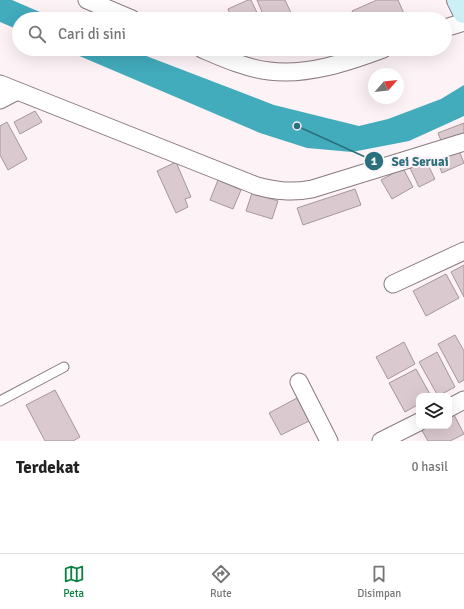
<!DOCTYPE html>
<html lang="id">
<head>
<meta charset="utf-8">
<style>
  body { margin:0; font-family:Signika,sans-serif; background:#f6f6f6; color:#222 }
  .controls { position:absolute; right:12px; bottom:12px; display:grid; overflow:hidden; border-radius:8px; box-shadow:0 4px 16px #0002 }
  .controls button { width:36px; height:36px; display:grid; place-items:center; padding:0; border:0; border-bottom:1px solid #e0e0e0; background:#fff; color:#222; font:20px sans-serif }
  .compass { position:absolute; left:368px; top:68px; width:36px; height:36px; border-radius:50%; background:#fff; box-shadow:0 4px 16px #0002; rotate:62deg }
  .list { margin:0; padding:0; list-style:none }
  h2 { display:flex; justify-content:space-between; align-items:center; height:52px; margin:0; padding:0 16px; font-size:17px }
  h2 small { font-size:13px; font-weight:400; color:#767676 }
  .icon { flex:none; width:22px; height:22px; fill:none; stroke:currentColor; stroke-width:2; stroke-linecap:round; stroke-linejoin:round }
  .map { position:relative; flex:none; width:464px; height:441px; overflow:hidden }
  .search { position:absolute; background:#fff; box-shadow:0 4px 16px #0002; left:12px; right:12px; top:12px; height:44px; display:flex; align-items:center; gap:10px; box-sizing:border-box; padding:0 14px; border-radius:22px; color:#767676; font-size:15px }
  .sheet { height:112px; background:#fff }
  nav { display:flex; justify-content:space-around; align-items:center; box-sizing:border-box; height:56px; border-top:1px solid #e0e0e0; background:#fff; font-size:11px; color:#767676 }
  nav a { display:grid; justify-items:center; gap:2px }
  nav .on { color:#0b8043 }
  .map>svg:first-child { display:block }
  .water { fill:#42abbc }
  .building { fill:#dac9cf; stroke:#a7979c }
  .lines { fill:none; stroke-linecap:round; stroke-linejoin:round }
  .service-casing { stroke:#8a7a7f; stroke-width:11 }
  .minor-casing { stroke:#8a7a7f; stroke-width:19 }
  .secondary-casing { stroke:#8a7a7f; stroke-width:24 }
  .service { stroke:#fff; stroke-width:9 }
  .minor { stroke:#fff; stroke-width:17 }
  .secondary { stroke:#cbf1f7; stroke-width:22 }
  .leader { fill:none; stroke:#2a717d; stroke-width:1.5 }
  .callout-dot { fill:#2a717d; stroke:#fdf2f6; stroke-width:1.5 }
  .mark-label { font-size:12px; text-anchor:middle; font-weight:bold; fill:#fff }
  .callout-label { font-size:13px; text-anchor:middle; font-weight:bold; fill:#2a717d; stroke:#fdf2f6; stroke-width:4; stroke-linejoin:round; paint-order:stroke }
</style>
</head>
<body>
<div class="map">
<svg width="464" height="441" viewBox="0 0 464 441">
  <rect width="100%" height="100%" fill="#fdf2f6"/>
  <!-- water -->
  <g class="water">
    <polygon points="0,0 12,0 56,19 19,19 19,30 0,22"/>
    <polygon points="63,49 128,49 274,105 359,126 388,119 441,99 464,85 464,116 409,141 352,152 307,148 260,133"/>
  </g>
  <!-- building -->
  <g class="building">
    <polygon points="248,0 251,0 260,19 232,19 228,9"/>
    <polygon points="257,0 285,0 292,15 283,19 265,19"/>
    <polygon points="377,0 398,0 405,16 399,19 356,19 352,11"/>
    <polygon points="35,111 42,122 20,134 14,122"/>
    <polygon points="7,122 27,159 8,170 0,155 0,126"/>
    <polygon points="464,123 464,138 443,146 438,133"/>
    <polygon points="458,148 464,163 442,173 436,158"/>
    <polygon points="426,161 435,179 419,187 410,168"/>
    <polygon points="176,162 191,197 185,199 188,207 176,213 157,171"/>
    <polygon points="403,168 413,187 392,199 381,180"/>
    <polygon points="218,180 241,190 233,209 210,200"/>
    <polygon points="355,189 361,205 303,225 297,208"/>
    <polygon points="252,193 278,201 272,219 246,211"/>
    <polygon points="464,265 464,297 451,272"/>
    <polygon points="446,274 459,298 426,316 413,291"/>
    <polygon points="455,335 464,351 464,380 459,383 438,344"/>
    <polygon points="404,342 415,364 388,379 376,357"/>
    <polygon points="437,352 455,387 438,396 419,362"/>
    <polygon points="416,369 431,396 419,396 419,404 405,412 389,383"/>
    <polygon points="55,390 80,437 73,441 45,441 26,405"/>
    <polygon points="297,398 309,421 281,435 269,413"/>
    <polygon points="452,411 464,434 450,441 428,441 420,427 449,426 449,412"/>
  </g>
  <g class="lines">
    <!-- service casing -->
    <g class="service-casing">
      <polyline id="service" points="0,401 64,367"/>
    </g>
    <!-- minor casing -->
    <g class="minor-casing">
      <g id="minor">
        <polyline points="87,0 132,19"/>
        <polyline points="445,28 464,22"/>
        <path d="M 202,49 C 223,58 245,68 269,71 C 307,76 348,62 383,49"/>
        <path d="M 0,84 L 257,186 C 276,191 292,193 312,189 L 464,142"/>
        <polyline points="0,100 17,91"/>
        <polyline points="393,284 464,251"/>
        <polyline points="299,382 329,441"/>
        <polyline points="449,408 464,400"/>
        <polyline points="381,441 419,422"/>
      </g>
    </g>
    <!-- secondary casing -->
    <g class="secondary-casing">
      <polyline id="secondary" points="458,0 464,12"/>
    </g>
    <!-- service -->
    <use href="#service" class="service"/>
    <!-- minor -->
    <use href="#minor" class="minor"/>
    <!-- secondary -->
    <use href="#secondary" class="secondary"/>
  </g>
  <!-- callouts -->
  <path class="leader" d="M297 126L374 161"/>
  <g class="callout-dot">
    <circle cx="297" cy="126" r="4"/>
    <circle cx="374" cy="161" r="10"/>
  </g>
  <g class="mark-label">
    <text x="374" y="165">1</text>
  </g>
  <g class="callout-label">
    <text x="420" y="166">Sei Seruai</text>
  </g>
</svg>
<div class="controls">
<button><svg class="icon" aria-label="layers" viewBox="0 0 24 24"><path d="M12 4l9 5-9 5-9-5zM3 14l9 5 9-5"/></svg></button>
</div>
<svg class="compass" viewBox="-18 -18 36 36"><path d="M0-13l5 13h-10z" fill="#e53935"/><path d="M0 13l5-13h-10z" fill="#767676"/></svg>
<div class="search"><svg class="icon" aria-label="search" viewBox="0 0 24 24"><circle cx="10" cy="10" r="6"/><path d="M15 15l6 6"/></svg>Cari di sini</div>
</div>
<section class="sheet">
<h2>Terdekat<small>0 hasil</small></h2>
<ul class="list">
</ul>
</section>
<nav>
<a class="on"><svg class="icon" aria-label="map" viewBox="0 0 24 24"><path d="M3 6l6-2 6 2 6-2v14l-6 2-6-2-6 2zM9 4v14M15 6v14"/></svg>Peta</a>
<a><svg class="icon" aria-label="directions" viewBox="0 0 24 24"><path d="M12 3l9 9-9 9-9-9zM9 14v-3h6M13 9l2 2-2 2"/></svg>Rute</a>
<a><svg class="icon" aria-label="saved" viewBox="0 0 24 24"><path d="M7 4h10v16l-5-4-5 4z"/></svg>Disimpan</a>
</nav>
</body>
</html>
